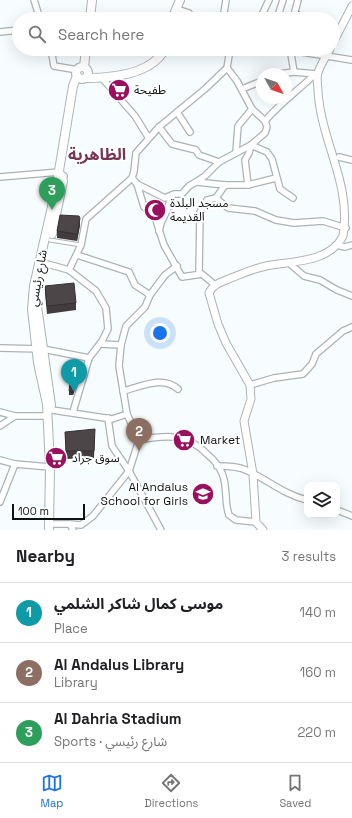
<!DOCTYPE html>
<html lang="en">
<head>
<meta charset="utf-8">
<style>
  body { margin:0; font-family:"Space Grotesk","Noto Sans Arabic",sans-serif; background:#f6f6f6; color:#202124 }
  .controls { position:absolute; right:12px; bottom:12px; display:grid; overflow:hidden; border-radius:8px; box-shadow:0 4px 16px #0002 }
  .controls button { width:36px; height:36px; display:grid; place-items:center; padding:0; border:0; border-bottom:1px solid #e0e0e0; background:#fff; color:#202124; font:20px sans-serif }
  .compass { position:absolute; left:256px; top:68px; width:36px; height:36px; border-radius:50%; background:#fff; box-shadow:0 4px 16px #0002; rotate:130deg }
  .scale { position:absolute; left:12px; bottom:10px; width:73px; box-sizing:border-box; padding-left:4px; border:2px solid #0f1213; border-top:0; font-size:11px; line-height:14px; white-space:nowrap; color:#0f1213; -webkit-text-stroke:3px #fff; paint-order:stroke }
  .you { position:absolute; left:160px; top:333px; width:14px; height:14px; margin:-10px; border:3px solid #fff; border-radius:50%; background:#1a73e8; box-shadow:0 0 0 6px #1a73e833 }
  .badge { display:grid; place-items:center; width:26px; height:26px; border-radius:50%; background:#1a73e8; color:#fff; font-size:13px; font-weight:700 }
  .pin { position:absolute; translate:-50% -33px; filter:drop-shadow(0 1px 2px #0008) }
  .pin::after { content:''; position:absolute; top:21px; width:14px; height:12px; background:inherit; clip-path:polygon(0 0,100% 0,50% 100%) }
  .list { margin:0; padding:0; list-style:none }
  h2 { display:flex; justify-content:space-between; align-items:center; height:52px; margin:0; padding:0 16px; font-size:17px }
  h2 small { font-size:13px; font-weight:400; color:#757577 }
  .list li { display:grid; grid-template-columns:26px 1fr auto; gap:12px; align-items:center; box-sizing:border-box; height:60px; padding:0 16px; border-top:1px solid #e0e0e0 }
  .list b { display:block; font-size:15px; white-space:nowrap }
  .list p { margin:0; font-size:13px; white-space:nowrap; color:#757577 }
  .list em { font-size:13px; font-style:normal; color:#757577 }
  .icon { flex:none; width:22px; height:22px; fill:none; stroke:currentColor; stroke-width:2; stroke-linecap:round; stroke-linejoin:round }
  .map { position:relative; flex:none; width:352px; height:530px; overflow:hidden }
  .search { position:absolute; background:#fff; box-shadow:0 4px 16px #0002; left:12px; right:12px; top:12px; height:44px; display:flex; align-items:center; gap:10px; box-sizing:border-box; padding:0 14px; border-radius:22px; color:#757577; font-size:15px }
  .sheet { height:232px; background:#fff }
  nav { display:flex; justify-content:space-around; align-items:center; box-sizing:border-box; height:56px; border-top:1px solid #e0e0e0; background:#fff; font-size:11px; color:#757577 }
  nav a { display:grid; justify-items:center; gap:2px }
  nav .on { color:#1a73e8 }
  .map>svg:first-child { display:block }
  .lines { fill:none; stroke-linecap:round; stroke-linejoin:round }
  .service-casing { stroke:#abb3b6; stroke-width:5 }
  .minor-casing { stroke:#abb3b6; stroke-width:8 }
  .tertiary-casing { stroke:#abb3b6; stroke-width:9 }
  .secondary-casing { stroke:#abb3b6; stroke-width:10 }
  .service { stroke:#fff; stroke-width:3 }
  .minor { stroke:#fff; stroke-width:5.5 }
  .tertiary { stroke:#fff; stroke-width:7 }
  .secondary { stroke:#fff; stroke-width:8 }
  .wall { fill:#423c3f }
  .shaded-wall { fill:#363133 }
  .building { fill:#4d4649; stroke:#363133 }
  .labels { text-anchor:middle; stroke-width:4; stroke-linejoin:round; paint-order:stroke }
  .poi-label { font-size:12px; fill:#0f1213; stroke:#fff; text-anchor:start }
  .street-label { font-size:12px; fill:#0f1213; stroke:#fff }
  .district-label { font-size:16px; font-weight:bold; fill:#773453; stroke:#fff }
</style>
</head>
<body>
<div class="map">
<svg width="352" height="530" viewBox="0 0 352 530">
  <rect width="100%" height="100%" fill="#f7fdfe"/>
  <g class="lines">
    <!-- service casing -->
    <g class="service-casing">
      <polyline id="service" points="50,240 81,245"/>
    </g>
    <!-- minor casing -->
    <g class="minor-casing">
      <g id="minor">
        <polyline points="34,0 40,19"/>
        <polyline points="180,10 189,13 192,19"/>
        <polyline points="223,19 226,0"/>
        <polyline points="260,19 269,0"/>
        <polyline points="277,19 283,0"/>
        <polyline points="293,19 298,0"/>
        <polyline points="0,32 19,30"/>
        <polyline points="51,49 54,66 78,70"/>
        <polyline points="289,49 291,54 294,72"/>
        <polyline points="289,50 352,60"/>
        <polyline points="227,68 237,81 252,109 265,121 267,127 265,133 251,145 267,152 272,159 280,189 293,198"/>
        <polyline points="278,74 294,72 317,74"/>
        <polyline points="102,78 135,116 148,137"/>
        <polyline points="242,89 262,81"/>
        <polyline points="177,112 190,132"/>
        <path d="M 265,121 C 280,103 299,90 315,74"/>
        <polyline points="159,127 172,144 196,150 199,155 219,162 251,145"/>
        <polyline points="236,152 238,126 252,109"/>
        <polyline points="339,157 352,160"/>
        <polyline points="0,177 59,172 64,176"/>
        <polyline points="132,178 137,184 165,198 174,194 182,194 189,186 196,182 225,185 248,185 276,178"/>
        <polyline points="196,182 205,176 219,162"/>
        <polyline points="137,184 144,207 154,214 164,245 182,277 202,274 215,285"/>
        <polyline points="248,185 245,160 249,153 251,145"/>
        <polyline points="216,198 225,185"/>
        <polyline points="159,231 161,223 168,208 171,196"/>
        <polyline points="336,245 345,247 352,245"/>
        <polyline points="77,255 129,272 135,285 150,295 165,275 177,266"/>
        <polyline points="40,262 69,270 96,291 106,308 108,329 102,341 89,358 73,412"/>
        <polyline points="289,263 304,276 320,280 337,290 352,296"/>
        <polyline points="69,270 81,245 86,219 132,178 134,171 136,153 159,127 205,89 227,68 230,49"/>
        <polyline points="199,274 200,212 207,200 216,198 228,208 255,211 276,220 294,223 323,221 346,228"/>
        <polyline points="100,344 121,345"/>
        <polyline points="0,348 43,349 89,358"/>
        <polyline points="250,385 274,378 303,374 312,364 316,354 343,331 352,327"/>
        <path d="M 123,391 C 140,387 163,375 178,389"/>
        <polyline points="52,410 112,419 127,414"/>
        <polyline points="0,412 15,416 47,416"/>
        <polyline points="108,418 112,446 129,471 161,530"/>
        <polyline points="0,426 15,416"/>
        <path d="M 139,440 C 166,435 187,433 207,454 C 213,459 219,466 222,473 C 228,487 224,502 229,515 L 236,520 L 256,522"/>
        <polyline points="0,460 15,464"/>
        <path d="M 217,466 C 227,466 239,466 248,471 C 268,480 285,495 307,500"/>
        <polyline points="0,502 15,464 50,467"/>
        <polyline points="337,510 352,516"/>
        <polyline points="49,524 70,524 73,530"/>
        <polyline points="70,524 81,525 93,516 129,471 139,440 127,414 119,366 121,345 126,326 145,307 150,295"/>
      </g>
    </g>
    <!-- tertiary casing -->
    <g class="tertiary-casing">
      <g id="tertiary">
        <polyline points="333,43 352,6"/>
        <path d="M 263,530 L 256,522 L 253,474 L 244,421 L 251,399 L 250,385 L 226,343 L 218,324 L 209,293 C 213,284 222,282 231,278 C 244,273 257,267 271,265 C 295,261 330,262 343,236 C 352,184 321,142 318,91 C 318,86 316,78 318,73 C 320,65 326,57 330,49"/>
      </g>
    </g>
    <!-- secondary casing -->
    <g class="secondary-casing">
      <g id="secondary">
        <polyline points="90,19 92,0"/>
        <polyline points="172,19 180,0"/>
        <polyline points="84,67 86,49"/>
        <circle cx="82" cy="73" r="6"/>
        <path d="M 86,78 C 112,78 151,75 165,49"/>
        <polyline points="52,234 63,181"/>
        <polyline points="37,306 51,405"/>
        <polyline points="49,530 50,467 47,404 38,363 32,309 34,286 56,189 73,86 77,76"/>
      </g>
    </g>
    <!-- service -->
    <use href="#service" class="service"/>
    <!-- minor -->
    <use href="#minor" class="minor"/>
    <!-- tertiary -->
    <use href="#tertiary" class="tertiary"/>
    <!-- secondary -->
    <use href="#secondary" class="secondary"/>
  </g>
  <!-- wall -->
  <g class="wall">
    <polygon points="130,49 143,49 130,50"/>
    <polygon points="80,225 77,241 57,238 57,231"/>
    <polygon points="45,286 76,303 76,310 47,314 45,293"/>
    <polygon points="75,389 73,395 69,395 69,391"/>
    <polygon points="65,432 95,436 94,458 66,459"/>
  </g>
  <!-- shaded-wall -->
  <g class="shaded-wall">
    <polygon points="80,218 80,225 77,241 77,234"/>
    <polygon points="75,385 75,389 73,395 73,392"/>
  </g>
  <!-- building -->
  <g class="building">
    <polygon points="298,12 305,13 304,19 296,19"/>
    <polygon points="60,215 79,216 80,218 77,234 57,231"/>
    <polygon points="74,283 76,303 47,306 45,286"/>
    <polygon points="70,384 75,385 73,392 69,391"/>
    <polygon points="95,429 94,451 66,451 65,432"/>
  </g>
  <!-- icons -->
  <defs>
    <g id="supermarket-disc" transform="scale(1.15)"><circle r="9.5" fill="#9b0f5f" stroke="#fff"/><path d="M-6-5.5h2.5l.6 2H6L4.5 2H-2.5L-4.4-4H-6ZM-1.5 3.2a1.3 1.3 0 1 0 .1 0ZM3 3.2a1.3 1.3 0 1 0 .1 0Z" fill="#fff"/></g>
    <g id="mosque-disc" transform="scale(1.15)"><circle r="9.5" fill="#9b0f5f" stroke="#fff"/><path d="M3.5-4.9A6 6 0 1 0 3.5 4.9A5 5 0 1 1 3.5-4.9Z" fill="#fff"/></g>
    <g id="school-disc" transform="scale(1.15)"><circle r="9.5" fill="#9b0f5f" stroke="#fff"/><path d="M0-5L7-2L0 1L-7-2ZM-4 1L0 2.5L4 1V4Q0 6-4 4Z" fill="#fff"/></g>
  </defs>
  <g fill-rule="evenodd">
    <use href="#supermarket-disc" x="119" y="90"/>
    <use href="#mosque-disc" x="155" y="210"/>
    <use href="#supermarket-disc" x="184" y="440"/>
    <use href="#supermarket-disc" x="56" y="458"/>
    <use href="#school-disc" x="203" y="494"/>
  </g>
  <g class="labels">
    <!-- poi labels -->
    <g class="poi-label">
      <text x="134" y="94">طفيحة</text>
      <text x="170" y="207">مسجد البلدة<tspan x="170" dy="14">القديمة</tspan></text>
      <text x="200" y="444">Market</text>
      <text x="72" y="462">سوق جراد</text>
      <text x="188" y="491" text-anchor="end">Al Andalus<tspan x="188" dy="14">School for Girls</tspan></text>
    </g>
    <!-- street labels -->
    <g class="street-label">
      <text transform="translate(38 278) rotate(-80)" y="4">شارع رئيسي</text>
    </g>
    <!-- district labels -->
    <g class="district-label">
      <text x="97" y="160">الظاهرية</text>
    </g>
  </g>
</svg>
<div class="controls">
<button><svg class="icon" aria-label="layers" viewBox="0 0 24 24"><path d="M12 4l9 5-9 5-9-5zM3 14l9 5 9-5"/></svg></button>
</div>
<svg class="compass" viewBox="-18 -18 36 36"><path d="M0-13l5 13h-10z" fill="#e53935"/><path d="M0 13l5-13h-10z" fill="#757577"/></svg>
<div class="scale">100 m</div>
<div class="you"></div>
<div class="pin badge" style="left:74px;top:392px;background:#0f9aa8">1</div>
<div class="pin badge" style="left:139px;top:451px;background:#8d6e63">2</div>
<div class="pin badge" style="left:52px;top:210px;background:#2e9e5b">3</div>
<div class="search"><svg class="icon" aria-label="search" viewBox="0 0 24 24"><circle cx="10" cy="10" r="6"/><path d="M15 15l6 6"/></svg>Search here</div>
</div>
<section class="sheet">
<h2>Nearby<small>3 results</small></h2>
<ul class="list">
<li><span class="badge" style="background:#0f9aa8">1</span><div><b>موسى كمال شاكر الشلمي</b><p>Place</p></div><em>140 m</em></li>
<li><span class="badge" style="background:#8d6e63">2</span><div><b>Al Andalus Library</b><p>Library</p></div><em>160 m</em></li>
<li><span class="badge" style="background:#2e9e5b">3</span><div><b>Al Dahria Stadium</b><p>Sports · شارع رئيسي</p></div><em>220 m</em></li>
</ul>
</section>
<nav>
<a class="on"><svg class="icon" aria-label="map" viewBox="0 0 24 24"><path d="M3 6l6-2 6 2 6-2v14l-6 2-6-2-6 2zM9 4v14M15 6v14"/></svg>Map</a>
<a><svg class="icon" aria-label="directions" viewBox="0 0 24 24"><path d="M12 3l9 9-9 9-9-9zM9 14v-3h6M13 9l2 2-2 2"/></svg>Directions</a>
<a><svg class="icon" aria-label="saved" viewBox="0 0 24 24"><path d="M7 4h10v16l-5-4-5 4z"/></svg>Saved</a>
</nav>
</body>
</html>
